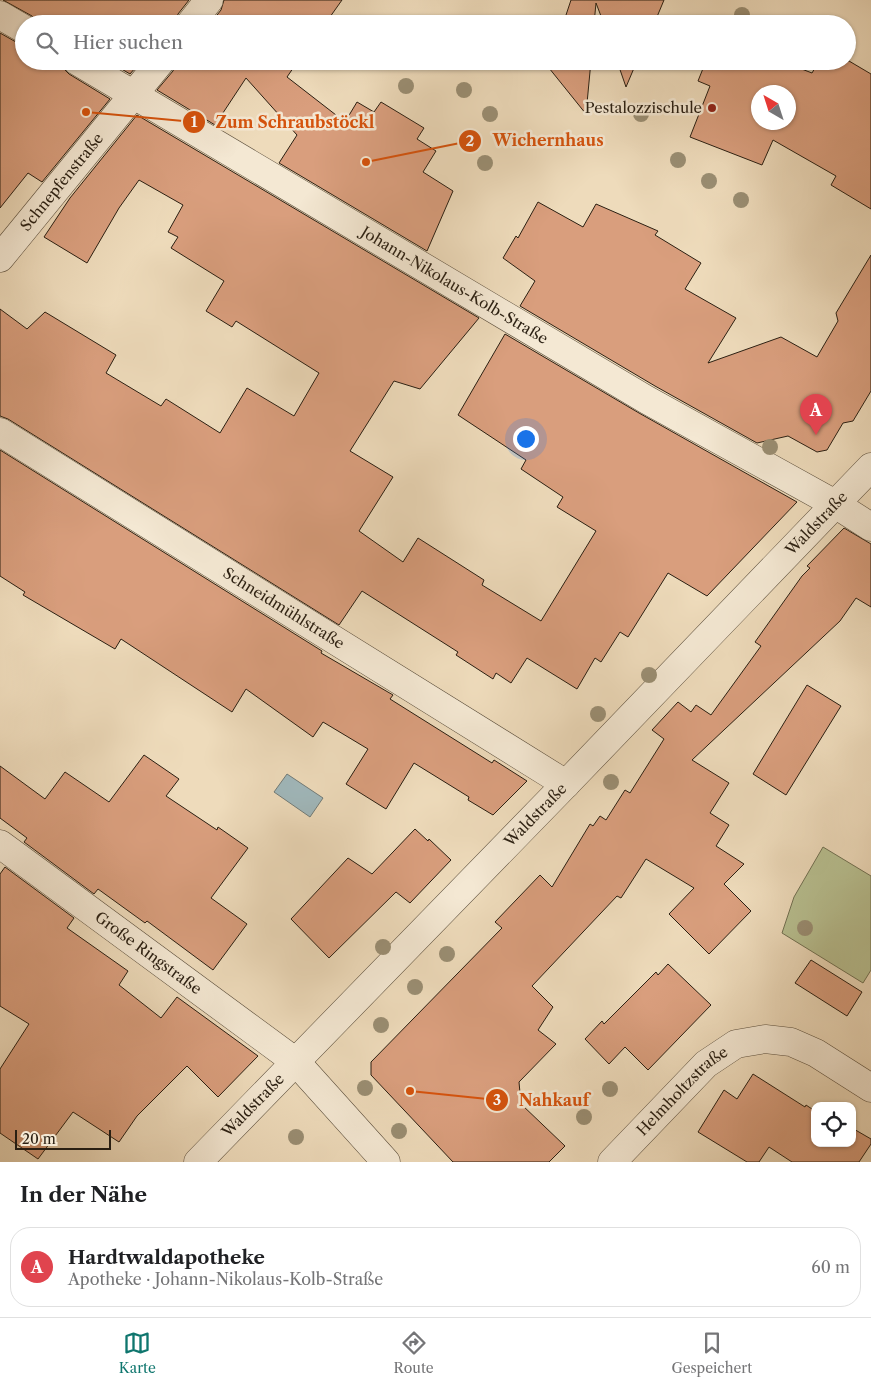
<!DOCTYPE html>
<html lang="de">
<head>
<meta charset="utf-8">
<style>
  body { margin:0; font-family:"Libre Caslon Text",serif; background:#f2f2f2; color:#202124 }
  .controls { position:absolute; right:15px; bottom:15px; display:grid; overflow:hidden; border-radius:10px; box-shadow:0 1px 4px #0004 }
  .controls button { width:45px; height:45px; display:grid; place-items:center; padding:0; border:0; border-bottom:1px solid #e0e0e0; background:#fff; color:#202124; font:25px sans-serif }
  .compass { position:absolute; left:751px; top:85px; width:45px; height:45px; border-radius:50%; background:#fff; box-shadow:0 1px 4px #0004; rotate:321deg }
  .scale { position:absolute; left:15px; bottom:12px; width:96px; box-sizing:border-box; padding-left:5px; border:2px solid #2a1f12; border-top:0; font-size:14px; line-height:18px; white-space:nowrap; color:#2a1f12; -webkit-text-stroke:4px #f4e8d3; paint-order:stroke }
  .you { position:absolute; left:525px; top:438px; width:18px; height:18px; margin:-12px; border:4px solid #fff; border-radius:50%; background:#1a73e8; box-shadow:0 0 0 8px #1a73e833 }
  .badge { display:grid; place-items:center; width:32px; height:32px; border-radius:50%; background:#0f766e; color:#fff; font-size:16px; font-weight:700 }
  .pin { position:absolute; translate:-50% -41px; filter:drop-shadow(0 1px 2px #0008) }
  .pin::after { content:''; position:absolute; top:26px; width:18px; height:15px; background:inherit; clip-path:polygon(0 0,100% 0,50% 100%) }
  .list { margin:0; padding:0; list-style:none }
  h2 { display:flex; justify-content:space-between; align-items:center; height:65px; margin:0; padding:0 20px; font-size:21px }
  h2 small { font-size:16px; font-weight:400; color:#757577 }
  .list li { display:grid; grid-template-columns:32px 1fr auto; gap:15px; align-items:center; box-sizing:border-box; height:80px; margin:0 10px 10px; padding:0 10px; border:1px solid #e0e0e0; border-radius:20px }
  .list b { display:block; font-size:19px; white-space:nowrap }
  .list p { margin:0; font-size:16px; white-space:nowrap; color:#757577 }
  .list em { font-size:16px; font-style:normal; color:#757577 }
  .icon { flex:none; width:28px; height:28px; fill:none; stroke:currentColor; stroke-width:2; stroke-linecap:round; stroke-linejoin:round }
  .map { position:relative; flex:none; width:871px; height:1162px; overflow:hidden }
  .search { position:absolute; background:#fff; box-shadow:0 1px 4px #0004; left:15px; right:15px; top:15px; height:55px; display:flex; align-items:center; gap:12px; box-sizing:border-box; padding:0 18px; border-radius:28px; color:#757577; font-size:19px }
  .sheet { height:155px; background:#fff }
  nav { display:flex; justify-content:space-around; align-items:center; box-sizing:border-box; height:70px; border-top:1px solid #e0e0e0; background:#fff; font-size:14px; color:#757577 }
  nav a { display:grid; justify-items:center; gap:2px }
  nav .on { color:#0f766e }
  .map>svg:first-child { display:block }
  .green { fill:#b8c091; stroke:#717052 }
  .water { fill:#a0b8bc; stroke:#717b78 }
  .building { fill:#d99e7d; stroke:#2a1f12; fill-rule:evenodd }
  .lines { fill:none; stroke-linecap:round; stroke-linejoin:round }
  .minor-casing { stroke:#5b4e3c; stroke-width:29 }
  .minor { stroke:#f4e8d3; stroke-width:28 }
  .tree { fill:#9a8e73 }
  .poi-dot { fill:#8f2418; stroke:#f4e8d3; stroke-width:2 }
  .labels { text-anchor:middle; stroke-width:5; stroke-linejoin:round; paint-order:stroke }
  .poi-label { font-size:15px; fill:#2a1f12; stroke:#f4e8d3; text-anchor:end }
  .street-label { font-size:15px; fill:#2a1f12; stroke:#f4e8d3 }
  .leader { fill:none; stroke:#d5530d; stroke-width:2 }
  .callout-dot { fill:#d5530d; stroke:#f4e8d3; stroke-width:2 }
  .mark-label { font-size:15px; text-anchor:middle; font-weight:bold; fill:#fff }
  .callout-label { font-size:16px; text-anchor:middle; font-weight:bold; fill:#d5530d; stroke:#f4e8d3; stroke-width:5; stroke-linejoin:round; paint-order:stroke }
</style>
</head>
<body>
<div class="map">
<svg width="871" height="1162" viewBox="0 0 871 1162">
  <rect width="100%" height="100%" fill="#eedbbb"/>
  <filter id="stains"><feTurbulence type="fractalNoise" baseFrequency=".004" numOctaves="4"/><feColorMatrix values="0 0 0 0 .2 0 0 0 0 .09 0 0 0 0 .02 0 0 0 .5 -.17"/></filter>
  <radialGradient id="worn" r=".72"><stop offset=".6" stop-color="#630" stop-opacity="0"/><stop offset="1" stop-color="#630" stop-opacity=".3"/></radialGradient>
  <!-- green -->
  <polygon class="green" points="823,847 871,876 871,970 863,983 782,933 794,897"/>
  <!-- water -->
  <polygon class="water" points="287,774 323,798 310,817 274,792"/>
  <!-- building -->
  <g class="building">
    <polygon points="3,0 189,0 178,14 175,24 38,24 32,16"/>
    <polygon points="224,0 342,0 325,24 210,24 221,10"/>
    <polygon points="571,0 664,0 654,24 604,24 596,3 594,24 563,24"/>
    <polygon points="0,33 16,42 24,45 24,61 61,61 64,69 69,74 110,99 42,182 28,173 0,208"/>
    <polygon points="108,61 141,61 130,74"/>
    <polygon points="176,61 298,61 287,77 345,122 357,102 374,112 381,102 424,128 417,139 436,151 423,172 453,191 427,251 279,163 297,135 246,78 215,125 157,90 173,71"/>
    <polygon points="551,61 591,61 586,114 549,68"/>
    <polygon points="617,61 637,61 626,87"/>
    <path d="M 706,61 L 781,61 L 812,73 L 819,61 L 849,61 L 871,74 L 871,209 L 831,185 L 836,176 L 773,140 L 762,165 L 690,137 L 710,86 L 698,81 ZM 758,92 L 788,92 L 788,122 L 758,122 Z"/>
    <polygon points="137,115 479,318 420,389 394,381 350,451 393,477 359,531 403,562 418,538 484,580 482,585 541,621 596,531 557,507 563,497 521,469 526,460 458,415 505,334 639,413 797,502 707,596 668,573 628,637 620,632 601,662 595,658 577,689 527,658 511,683 496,673 493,679 456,655 458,652 362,591 339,625 8,419 0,416 0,309 27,329 45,312 116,355 106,373 161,406 166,399 220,433 247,388 294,416 319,373 236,321 232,327 206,311 224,281 171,248 178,237 168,232 183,205 139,180 119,208 87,263 44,237 70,198"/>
    <polygon points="538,202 583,227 596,204 658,231 655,235 701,263 685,289 736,318 708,363 781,337 817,357 838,321 836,313 871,255 871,391 853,421 843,423 827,450 817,452 788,436 757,443 655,386 520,306 535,281 503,258 516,236 518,238"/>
    <polygon points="0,450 322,651 321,653 393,695 390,699 492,763 494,760 527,781 493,815 468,800 469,797 414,763 386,809 346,784 368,749 323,722 313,737 246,689 232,712 121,639 115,649 23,595 25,592 0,576"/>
    <polygon points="844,528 871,544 871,607 856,598 840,621 692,760 729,783 710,813 729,825 716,846 744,864 724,884 751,911 709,954 669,914 694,888 646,859 621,898 617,896 532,986 553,1007 538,1030 556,1044 519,1082 521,1104 565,1146 549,1162 453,1162 371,1075 371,1062 502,928 495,922 540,875 552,887 590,824 593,826 600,816 606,820 625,790 630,793 664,739 652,730 678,702 691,712 696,705 711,715 761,646 755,642 802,576 810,568 807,566"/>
    <polygon points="807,685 841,706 786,795 753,774"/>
    <polygon points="144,755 179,779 166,796 217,830 218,827 248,848 211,898 247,924 213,970 147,921 145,923 98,889 94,894 24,842 27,838 0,818 0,766 45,799 65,772 109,802"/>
    <polygon points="415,829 428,841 429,839 451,860 410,903 396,892 329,958 291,919 348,858 372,874"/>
    <polygon points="5,867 74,918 67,928 128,971 119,985 161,1018 177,997 258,1056 218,1097 187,1066 137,1116 119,1142 73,1112 38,1159 0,1133 0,1069 29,1024 0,1006 0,874"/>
    <polygon points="811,960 862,992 847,1016 795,983"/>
    <polygon points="668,964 711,1005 648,1070 625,1047 609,1064 585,1039 602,1021 604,1024 656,972 658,975"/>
    <polygon points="753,1074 805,1107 806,1105 815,1111 815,1143 852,1143 852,1128 871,1139 871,1144 859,1162 792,1162 769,1147 759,1162 747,1162 698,1132 724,1090 737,1099"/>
  </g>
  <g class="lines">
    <!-- minor casing -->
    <g class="minor-casing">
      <g id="minor">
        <polyline points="0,15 24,29"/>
        <polyline points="190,24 209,0"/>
        <path id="s1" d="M 77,61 L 647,400 L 835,504 L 871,527"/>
        <path id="s2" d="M 0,258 L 161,61"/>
        <path id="s3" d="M 0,432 L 566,784"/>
        <path id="s4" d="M 0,844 L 296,1062 L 386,1162"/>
        <path id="s5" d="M 198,1162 L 566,784 L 871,467"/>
        <path id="s6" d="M 612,1162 L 706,1064 L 736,1044 L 765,1039 L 791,1042 L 816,1053 L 871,1088"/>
      </g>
    </g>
    <!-- minor -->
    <use href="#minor" class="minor"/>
  </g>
  <!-- trees -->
  <g class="tree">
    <circle cx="742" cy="15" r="8"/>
    <circle cx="406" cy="86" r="8"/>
    <circle cx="464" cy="90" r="8"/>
    <circle cx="490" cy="114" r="8"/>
    <circle cx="641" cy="114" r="8"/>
    <circle cx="678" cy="160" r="8"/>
    <circle cx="485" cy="163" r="8"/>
    <circle cx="709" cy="181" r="8"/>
    <circle cx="741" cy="200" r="8"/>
    <circle cx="770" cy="447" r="8"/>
    <circle cx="649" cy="675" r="8"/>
    <circle cx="598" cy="714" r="8"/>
    <circle cx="611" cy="782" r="8"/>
    <circle cx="805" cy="928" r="8"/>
    <circle cx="383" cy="947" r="8"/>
    <circle cx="447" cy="954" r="8"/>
    <circle cx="415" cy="987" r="8"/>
    <circle cx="381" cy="1025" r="8"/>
    <circle cx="365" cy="1088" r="8"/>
    <circle cx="610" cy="1089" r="8"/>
    <circle cx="584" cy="1117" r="8"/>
    <circle cx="399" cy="1131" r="8"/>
    <circle cx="296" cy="1137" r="8"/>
  </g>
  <!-- markers -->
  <circle class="poi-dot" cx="712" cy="108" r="5"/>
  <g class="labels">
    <!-- poi labels -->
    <g class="poi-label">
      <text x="702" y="113">Pestalozzischule</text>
    </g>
    <!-- street labels -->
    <g class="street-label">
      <text dy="5" stroke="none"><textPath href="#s2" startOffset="98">Schnepfenstraße</textPath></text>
      <text dy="5" stroke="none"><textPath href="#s1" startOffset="439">Johann-Nikolaus-Kolb-Straße</textPath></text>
      <text dy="5" stroke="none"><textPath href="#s5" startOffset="889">Waldstraße</textPath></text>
      <text dy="5" stroke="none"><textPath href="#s3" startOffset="334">Schneidmühlstraße</textPath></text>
      <text dy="5" stroke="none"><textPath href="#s5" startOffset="484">Waldstraße</textPath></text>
      <text dy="5" stroke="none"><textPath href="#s4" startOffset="184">Große Ringstraße</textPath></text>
      <text dy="5" stroke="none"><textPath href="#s6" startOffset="100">Helmholtzstraße</textPath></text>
      <text dy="5" stroke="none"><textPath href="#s5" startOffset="79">Waldstraße</textPath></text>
    </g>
  </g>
  <!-- callouts -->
  <path class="leader" d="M86 112L194 122M366 162L470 141M410 1091L497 1100"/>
  <g class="callout-dot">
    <circle cx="86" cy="112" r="5"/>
    <circle cx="366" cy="162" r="5"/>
    <circle cx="410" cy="1091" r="5"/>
    <circle cx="194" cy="122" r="12"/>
    <circle cx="470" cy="141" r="12"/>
    <circle cx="497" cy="1100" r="12"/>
  </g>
  <g class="mark-label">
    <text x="194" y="127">1</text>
    <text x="470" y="146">2</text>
    <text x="497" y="1105">3</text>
  </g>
  <g class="callout-label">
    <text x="295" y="128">Zum Schraubstöckl</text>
    <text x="548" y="146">Wichernhaus</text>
    <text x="554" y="1106">Nahkauf</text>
  </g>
  <rect width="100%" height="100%" filter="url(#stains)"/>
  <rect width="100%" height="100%" fill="url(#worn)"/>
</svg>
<div class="controls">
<button><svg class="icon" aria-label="locate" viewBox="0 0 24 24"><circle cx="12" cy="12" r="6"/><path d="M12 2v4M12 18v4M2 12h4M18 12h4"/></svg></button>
</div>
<svg class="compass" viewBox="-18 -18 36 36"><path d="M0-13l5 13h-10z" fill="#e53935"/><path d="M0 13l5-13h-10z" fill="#757577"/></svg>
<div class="scale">20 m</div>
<div class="you"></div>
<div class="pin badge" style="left:816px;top:435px;background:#e0444e">A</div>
<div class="search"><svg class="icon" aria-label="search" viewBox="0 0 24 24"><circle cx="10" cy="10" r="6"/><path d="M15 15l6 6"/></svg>Hier suchen</div>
</div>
<section class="sheet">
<h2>In der Nähe<small></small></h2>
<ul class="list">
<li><span class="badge" style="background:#e0444e">A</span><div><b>Hardtwaldapotheke</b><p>Apotheke · Johann-Nikolaus-Kolb-Straße</p></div><em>60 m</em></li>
</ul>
</section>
<nav>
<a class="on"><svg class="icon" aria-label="map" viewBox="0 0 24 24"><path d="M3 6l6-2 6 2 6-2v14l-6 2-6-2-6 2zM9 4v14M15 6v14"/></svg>Karte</a>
<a><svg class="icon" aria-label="directions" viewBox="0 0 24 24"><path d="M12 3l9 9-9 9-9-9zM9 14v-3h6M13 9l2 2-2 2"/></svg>Route</a>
<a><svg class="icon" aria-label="saved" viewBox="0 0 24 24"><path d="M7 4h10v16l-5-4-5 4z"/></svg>Gespeichert</a>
</nav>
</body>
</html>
